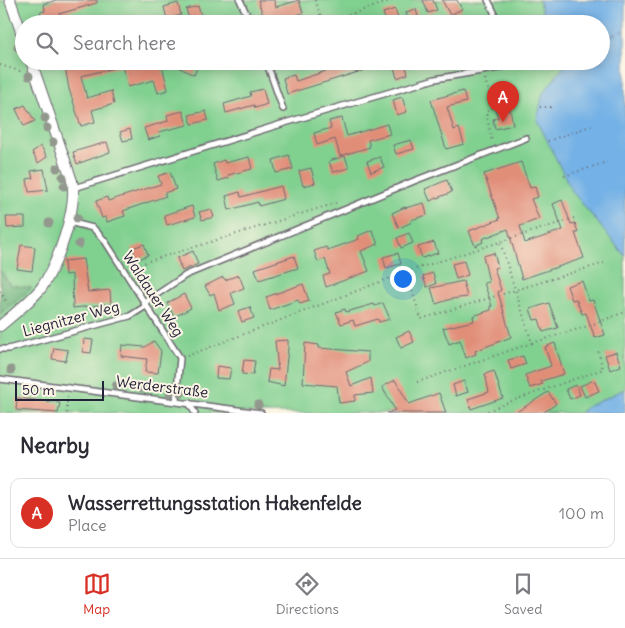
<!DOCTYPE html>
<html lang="en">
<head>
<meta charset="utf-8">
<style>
  body { margin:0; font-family:Delius,sans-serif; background:#f7f7f7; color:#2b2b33 }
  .scale { position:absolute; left:15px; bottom:12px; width:89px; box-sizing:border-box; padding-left:5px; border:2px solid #22223b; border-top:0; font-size:14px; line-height:18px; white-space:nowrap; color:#22223b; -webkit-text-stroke:4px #fcf5e5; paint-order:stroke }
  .you { position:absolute; left:402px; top:278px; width:18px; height:18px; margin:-12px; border:4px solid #fff; border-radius:50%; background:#1a73e8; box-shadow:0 0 0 8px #1a73e833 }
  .badge { display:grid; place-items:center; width:32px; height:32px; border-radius:50%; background:#d93025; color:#fff; font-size:16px; font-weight:700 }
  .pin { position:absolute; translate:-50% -41px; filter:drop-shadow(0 1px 2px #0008) }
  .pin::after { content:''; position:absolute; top:26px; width:18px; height:15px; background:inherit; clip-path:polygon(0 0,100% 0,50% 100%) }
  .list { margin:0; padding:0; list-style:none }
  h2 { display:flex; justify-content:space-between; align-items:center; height:65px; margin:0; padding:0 20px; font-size:21px }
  h2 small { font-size:16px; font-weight:400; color:#7c7c81 }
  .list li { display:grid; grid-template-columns:32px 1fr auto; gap:15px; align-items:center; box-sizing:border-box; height:70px; margin:0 10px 10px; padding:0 10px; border:1px solid #e1e1e2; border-radius:10px }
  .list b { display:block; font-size:19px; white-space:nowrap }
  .list p { margin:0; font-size:16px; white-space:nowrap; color:#7c7c81 }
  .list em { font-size:16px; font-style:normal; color:#7c7c81 }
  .icon { flex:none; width:28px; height:28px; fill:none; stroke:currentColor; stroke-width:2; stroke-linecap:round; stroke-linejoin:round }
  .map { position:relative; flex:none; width:625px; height:413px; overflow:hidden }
  .search { position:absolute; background:#fff; box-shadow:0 2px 12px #0003; left:15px; right:15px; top:15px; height:55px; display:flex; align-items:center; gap:12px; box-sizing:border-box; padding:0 18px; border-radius:28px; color:#7c7c81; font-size:19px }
  .sheet { height:145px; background:#fff }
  nav { display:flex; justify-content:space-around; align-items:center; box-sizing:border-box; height:70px; border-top:1px solid #e1e1e2; background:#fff; font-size:14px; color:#7c7c81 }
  nav a { display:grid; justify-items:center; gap:2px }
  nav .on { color:#d93025 }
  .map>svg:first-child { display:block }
  .green { fill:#80d090; stroke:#517966 }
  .forest { fill:#68b27a; stroke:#456a5a }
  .water { fill:#73b1e6; stroke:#4a6a90 }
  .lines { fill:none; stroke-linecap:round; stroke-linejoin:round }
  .ferry { stroke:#3e5477; stroke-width:1; stroke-dasharray:6 5; stroke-linecap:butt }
  .building { fill:#e18e79 }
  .service-casing { stroke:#6d6870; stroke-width:8 }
  .minor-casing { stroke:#6d6870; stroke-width:12 }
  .path { stroke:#6d6870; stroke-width:2; stroke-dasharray:1 4; stroke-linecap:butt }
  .service { stroke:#fff; stroke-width:5 }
  .minor { stroke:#fff; stroke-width:10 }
  .tree { fill:#92988d }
  .labels { text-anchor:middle; stroke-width:4; stroke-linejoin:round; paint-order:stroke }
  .street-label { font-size:15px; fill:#22223b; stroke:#fcf5e5 }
</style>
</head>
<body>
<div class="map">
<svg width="625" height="413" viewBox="0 0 625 413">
  <rect width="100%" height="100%" fill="#fcf5e5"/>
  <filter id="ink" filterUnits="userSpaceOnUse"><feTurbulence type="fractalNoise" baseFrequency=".02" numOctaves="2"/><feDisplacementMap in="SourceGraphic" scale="10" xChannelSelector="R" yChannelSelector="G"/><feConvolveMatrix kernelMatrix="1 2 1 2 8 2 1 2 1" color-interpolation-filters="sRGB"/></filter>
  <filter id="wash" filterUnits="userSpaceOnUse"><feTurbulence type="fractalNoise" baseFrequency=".0096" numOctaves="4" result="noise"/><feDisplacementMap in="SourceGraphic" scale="20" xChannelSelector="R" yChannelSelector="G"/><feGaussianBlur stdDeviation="1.12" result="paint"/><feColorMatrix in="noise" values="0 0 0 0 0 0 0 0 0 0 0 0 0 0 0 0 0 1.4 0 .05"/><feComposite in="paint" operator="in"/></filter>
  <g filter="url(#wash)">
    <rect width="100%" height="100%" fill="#f8e9d2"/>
    <!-- green -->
    <polygon class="green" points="0,0 539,0 545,24 24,24 24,61 562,61 563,68 543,93 572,191 625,256 625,389 587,407 580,413 0,413 0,314 31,288 10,285 0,270"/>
    <!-- forest -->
    <polygon class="forest" points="0,270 10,285 32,288 0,314"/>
    <!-- water -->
    <g class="water">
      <polygon points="539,0 625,0 625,256 572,191 537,120 543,93 563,68 562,61 601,61 601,24 545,24"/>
      <polygon points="625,389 625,413 580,413 587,407"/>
    </g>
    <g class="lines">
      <!-- ferry -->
      <polyline class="ferry" points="601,40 625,30"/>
    </g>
    <g id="blocks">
      <!-- building -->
      <g class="building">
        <polygon points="56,0 97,0 97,3 59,14 60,17 44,22 40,12 45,11 44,4"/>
        <polygon points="258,0 274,0 276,7 299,0 303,13 277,21 278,24 255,24 254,20 263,16"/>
        <polygon points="423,0 433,0 437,10 428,13"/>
        <polygon points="442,0 457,0 462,9 450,15"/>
        <polygon points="178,3 181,15 167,19 164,7"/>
        <polygon points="198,6 202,19 190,22 186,9"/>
        <polygon points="395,9 398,19 386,22 383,13"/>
        <polygon points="416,9 419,21 409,24 406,12"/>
        <polygon points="64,61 84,61 85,64 95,61 161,61 168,90 158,93 154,80 128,87 122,66 81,76 87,98 111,91 114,104 92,110 95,122 81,126 69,89"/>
        <polygon points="183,61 200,61 194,75 180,68"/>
        <polygon points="356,61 384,61 384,64 287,94 283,78 294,75 296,81"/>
        <polygon points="405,63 408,74 397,78 394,67"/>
        <polygon points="263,89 267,104 255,108 254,105 226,113 224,104 251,96 250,92"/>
        <polygon points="506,89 513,125 495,129 493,119 498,118 490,93"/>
        <polygon points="463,91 466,102 447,107 454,130 459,128 464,144 446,149 431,100"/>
        <polygon points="402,97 407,112 397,115 393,100"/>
        <polygon points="25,105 35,121 24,126 16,109"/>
        <polygon points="183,111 187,125 159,132 160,136 148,140 144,128 168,121 167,115"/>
        <polygon points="206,111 208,120 192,124 189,115"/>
        <polygon points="342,118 347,136 387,124 390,134 368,140 370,147 340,156 335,139 317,145 314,133 331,128 329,121"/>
        <polygon points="130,129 132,139 123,141 120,132"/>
        <polygon points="411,140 414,149 396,154 393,145"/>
        <polygon points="107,142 110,152 77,164 73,152"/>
        <polygon points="41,146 47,157 38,163 32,152"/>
        <polygon points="289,155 293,169 276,173 273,160"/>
        <polygon points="345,156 349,168 333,172 329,161"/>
        <polygon points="249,157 252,169 228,175 229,178 218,181 213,164 224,160 225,163"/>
        <polygon points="380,157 384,167 371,172 367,161"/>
        <polygon points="521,162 530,188 535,187 538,197 531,199 539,219 520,226 525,243 563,230 553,204 562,200 571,224 575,223 578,233 575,233 584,258 522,279 508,229 482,239 483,242 475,246 469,231 500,219 484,174"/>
        <polygon points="311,168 315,183 303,186 299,171"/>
        <polygon points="44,169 48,190 29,192 27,179 33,178 31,171"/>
        <polygon points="170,172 176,189 164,193 166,196 123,211 125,216 107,222 106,217 102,218 96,201 107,197 108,201 161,184 158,176"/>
        <polygon points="447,180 452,192 430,201 425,189"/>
        <polygon points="281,186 284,199 259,206 258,202 229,210 226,196 240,192 241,197"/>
        <polygon points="424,203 427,215 411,220 412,222 399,228 392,213 405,207 405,208"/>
        <polygon points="192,206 195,217 167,225 164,215"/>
        <polygon points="211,209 214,217 202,220 199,212"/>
        <polygon points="6,217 25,217 25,227 7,228"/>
        <polygon points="372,230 378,244 361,251 369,271 326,287 323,276 330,274 325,259 318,262 314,251 326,247 328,250 359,239 358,236"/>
        <polygon points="409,233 413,243 401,248 397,238"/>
        <polygon points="434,242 438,253 422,258 418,247"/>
        <polygon points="144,244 148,255 137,260 132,248"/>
        <polygon points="21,245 35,247 32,271 17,269"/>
        <polygon points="193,251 198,264 182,271 177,258"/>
        <polygon points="398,253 401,264 386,268 383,257"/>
        <polygon points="494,253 498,267 494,268 501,290 498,292 511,337 475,351 476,354 466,358 460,340 449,344 443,328 474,321 473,316 491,310 490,306 492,306 484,283 489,282 483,256"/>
        <polygon points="294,256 298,268 259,280 255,269"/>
        <polygon points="83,259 88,292 110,290 111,304 73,308 72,274 65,275 64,261"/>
        <polygon points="464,261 468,275 456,279 452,264"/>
        <polygon points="433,273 436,284 427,287 423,276"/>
        <polygon points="239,275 244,288 231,293 235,304 219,310 214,293 210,295 205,286 223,277 225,280"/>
        <polygon points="463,281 467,297 451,299 436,304 431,288"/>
        <polygon points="582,281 589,301 593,300 605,335 595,338 586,313 582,314 576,299 572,300 567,286"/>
        <polygon points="303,284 309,301 300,304 298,300 270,310 266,297"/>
        <polygon points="184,294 191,308 174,317 167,303"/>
        <polygon points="383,303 390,319 379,322 378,319 355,326 353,320 341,324 336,312 345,309 346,312 374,304 375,306"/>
        <polygon points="549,303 558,328 543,332 539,319 534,320 530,309"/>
        <polygon points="250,307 254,318 242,322 238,311"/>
        <polygon points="409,331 414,342 401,348 396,337"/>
        <polygon points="84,339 93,340 91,353 83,352"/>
        <polygon points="288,340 288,348 284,386 267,382 269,369 278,370 275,341"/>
        <polygon points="154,341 161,351 158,373 145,372 147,359 121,356 122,345 145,347"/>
        <polygon points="305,343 319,345 319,348 368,352 368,362 346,372 351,386 371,378 373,393 355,395 355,401 339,403 337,386 303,383"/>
        <polygon points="555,343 564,374 541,381 543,384 530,388 525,375 551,366 545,347"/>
        <polygon points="54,348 68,350 66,361 52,359"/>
        <polygon points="616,352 621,366 610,370 605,355"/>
        <polygon points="523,356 526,364 511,369 508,360"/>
        <polygon points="244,360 255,361 253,375 242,374"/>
        <polygon points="217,366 231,368 229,379 216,378"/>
        <polygon points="494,371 503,398 471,409 468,399 489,392 485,374"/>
        <polygon points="395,380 409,404 439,393 446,413 387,413 395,410 382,387"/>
        <polygon points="594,380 599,391 585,397 580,386"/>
        <polygon points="464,381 468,392 456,396 453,385"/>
        <polygon points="576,385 580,395 570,399 566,389"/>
        <polygon points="548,392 556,404 543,413 515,413"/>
        <polygon points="17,398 60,403 58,413 16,410"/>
      </g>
    </g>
  </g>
  <g filter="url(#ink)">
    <use href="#blocks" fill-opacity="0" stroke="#6d6870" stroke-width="1"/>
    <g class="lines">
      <!-- service casing -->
      <g class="service-casing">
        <g id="service">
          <polyline points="240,0 251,24"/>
          <polyline points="488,0 494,12 495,24"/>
          <polyline points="266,61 283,109"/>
          <polyline points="74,188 288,122 435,79 499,68 498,61"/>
          <polyline points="69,222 93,228 105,241 180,358 176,401"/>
          <polyline points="144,303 186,275 414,181 526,138"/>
          <polyline points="0,349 8,349 130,316 146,306"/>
          <polyline points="0,379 261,413"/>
          <polyline points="189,403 195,413"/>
        </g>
      </g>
      <!-- minor casing -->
      <g class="minor-casing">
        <g id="minor">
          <polyline points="10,0 24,40"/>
          <path d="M 0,326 C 13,315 32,300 42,287 C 57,264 78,209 72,181 L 31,61"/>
        </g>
      </g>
      <!-- path -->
      <g class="path">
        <polyline points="315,0 323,23"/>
        <polyline points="320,24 394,0"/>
        <polyline points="0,65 23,72"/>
        <polyline points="506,66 531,61"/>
        <polyline points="485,79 493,107 486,111 492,142"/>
        <polyline points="540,107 555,107"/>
        <polyline points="548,141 593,125"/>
        <polyline points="564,176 607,162"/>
        <polyline points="130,267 336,203"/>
        <polyline points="406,272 421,319 604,263"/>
        <polyline points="0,291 8,304"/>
        <polyline points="532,343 588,326 625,312"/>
        <polyline points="187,356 406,272 578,217"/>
        <polyline points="417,382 532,343 500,242"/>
        <polyline points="67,413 67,396"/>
        <polyline points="483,413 512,401 603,369 598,351"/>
      </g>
      <!-- service -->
      <use href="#service" class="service"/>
      <!-- minor -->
      <use href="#minor" class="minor"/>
    </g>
    <!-- trees -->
    <g class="tree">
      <circle cx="18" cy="47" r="4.5"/>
      <circle cx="29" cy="76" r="4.5"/>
      <circle cx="45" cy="118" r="4.5"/>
      <circle cx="47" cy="128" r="4.5"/>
      <circle cx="53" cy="142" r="4.5"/>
      <circle cx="57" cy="168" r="4.5"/>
      <circle cx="63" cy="177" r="4.5"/>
      <circle cx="64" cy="186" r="4.5"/>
      <circle cx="77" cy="218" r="4.5"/>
      <circle cx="49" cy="223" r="4.5"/>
      <circle cx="79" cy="244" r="4.5"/>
      <circle cx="11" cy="370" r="4.5"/>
      <circle cx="116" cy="386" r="4.5"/>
      <circle cx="142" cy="388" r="4.5"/>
      <circle cx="170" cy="393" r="4.5"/>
      <circle cx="181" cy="393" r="4.5"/>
      <circle cx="258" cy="405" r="4.5"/>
    </g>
  </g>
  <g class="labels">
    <!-- street labels -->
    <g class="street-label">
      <text transform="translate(153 294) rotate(57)" y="5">Waldauer Weg</text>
      <text transform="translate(71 319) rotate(-15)" y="5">Liegnitzer Weg</text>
      <text transform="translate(162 387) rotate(7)" y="5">Werderstraße</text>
    </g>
  </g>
</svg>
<div class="scale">50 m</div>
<div class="you"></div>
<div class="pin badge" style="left:503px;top:122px">A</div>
<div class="search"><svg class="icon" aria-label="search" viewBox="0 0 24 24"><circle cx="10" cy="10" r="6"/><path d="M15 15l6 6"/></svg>Search here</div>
</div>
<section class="sheet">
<h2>Nearby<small></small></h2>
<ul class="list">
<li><span class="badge">A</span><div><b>Wasserrettungsstation Hakenfelde</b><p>Place</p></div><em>100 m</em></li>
</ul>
</section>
<nav>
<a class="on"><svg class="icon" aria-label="map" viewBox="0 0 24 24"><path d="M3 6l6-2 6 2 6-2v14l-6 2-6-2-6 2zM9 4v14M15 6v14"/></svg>Map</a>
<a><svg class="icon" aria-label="directions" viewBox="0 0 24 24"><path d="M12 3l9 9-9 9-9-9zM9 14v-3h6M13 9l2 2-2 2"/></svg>Directions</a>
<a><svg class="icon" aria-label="saved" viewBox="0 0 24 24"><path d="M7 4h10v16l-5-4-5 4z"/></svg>Saved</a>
</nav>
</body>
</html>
